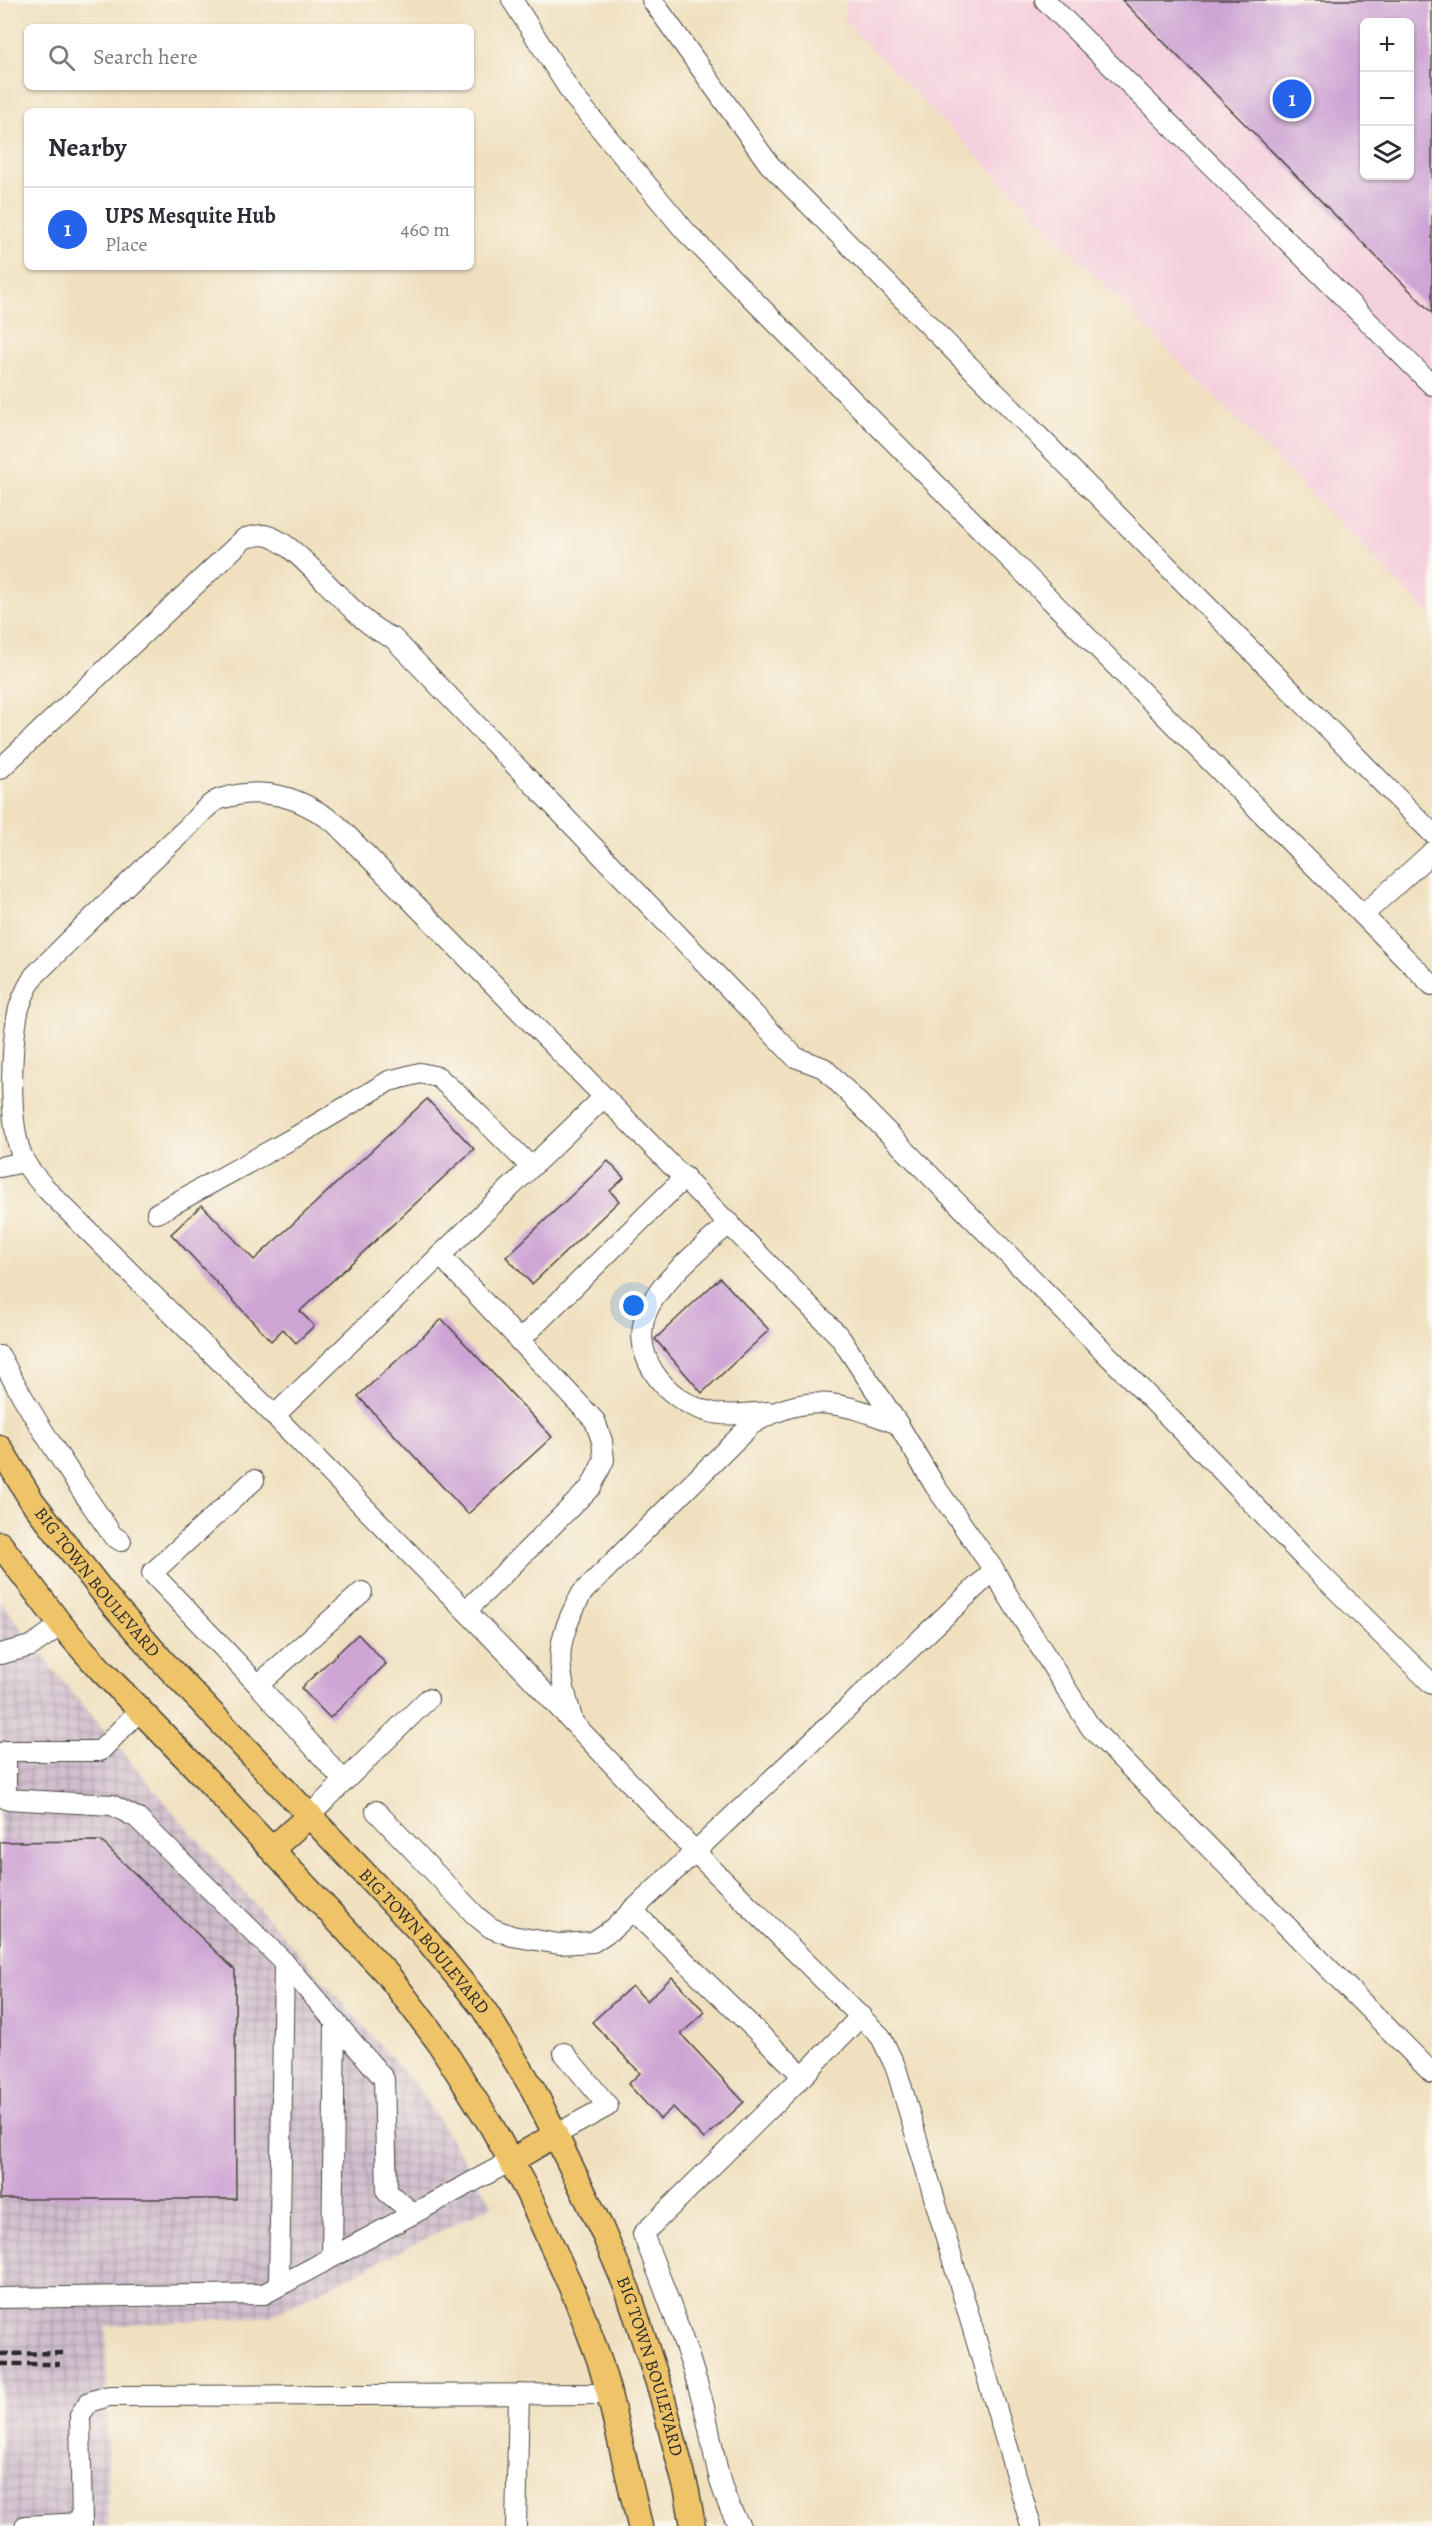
<!DOCTYPE html>
<html lang="en">
<head>
<meta charset="utf-8">
<style>
  body { margin:0; font-family:Alegreya,serif; background:#f7f7f7; color:#2b2b33 }
  .controls { position:absolute; right:18px; top:18px; display:grid; overflow:hidden; border-radius:9px; box-shadow:0 2px 4px #0004 }
  .controls button { width:54px; height:54px; display:grid; place-items:center; padding:0; border:0; border-bottom:2px solid #e1e1e2; background:#fff; color:#2b2b33; font:30px sans-serif }
  .you { position:absolute; left:634px; top:1306px; width:21px; height:21px; margin:-15px; border:4px solid #fff; border-radius:50%; background:#1a73e8; box-shadow:0 0 0 9px #1a73e833 }
  .badge { display:grid; place-items:center; width:39px; height:39px; border-radius:50%; background:#2563eb; color:#fff; font-size:20px; font-weight:700 }
  .pin { position:absolute; translate:-50% -50%; border:3px solid #fff; box-shadow:0 2px 6px #0006 }
  .list { margin:0; padding:0; list-style:none }
  h2 { display:flex; justify-content:space-between; align-items:center; height:78px; margin:0; padding:0 24px; font-size:26px }
  h2 small { font-size:20px; font-weight:400; color:#7c7c81 }
  .list li { display:grid; grid-template-columns:39px 1fr auto; gap:18px; align-items:center; box-sizing:border-box; height:84px; padding:0 24px; border-top:2px solid #e1e1e2 }
  .list b { display:block; font-size:22px; white-space:nowrap }
  .list p { margin:0; font-size:20px; white-space:nowrap; color:#7c7c81 }
  .list em { font-size:20px; font-style:normal; color:#7c7c81 }
  .icon { flex:none; width:33px; height:33px; fill:none; stroke:currentColor; stroke-width:2; stroke-linecap:round; stroke-linejoin:round }
  .map { position:relative; flex:none; width:1432px; height:2526px; overflow:hidden }
  .search { position:absolute; background:#fff; box-shadow:0 2px 4px #0004; left:24px; top:24px; width:450px; height:66px; display:flex; align-items:center; gap:15px; box-sizing:border-box; padding:0 21px; border-radius:9px; color:#7c7c81; font-size:22px }
  .panel { position:absolute; background:#fff; box-shadow:0 2px 4px #0004; left:24px; top:108px; width:450px; height:162px; border-radius:9px }
  .map>svg:first-child { display:block }
  .built { fill:#f4cfdd; fill-rule:evenodd }
  .industrial { fill:url(#industrial-grid) }
  .building { fill:#cda4d4; fill-rule:evenodd }
  .lines { fill:none; stroke-linecap:round; stroke-linejoin:round }
  .minor-casing { stroke:#494641; stroke-width:22 }
  .major-casing { stroke:#494641; stroke-width:27 }
  .minor { stroke:#fff; stroke-width:20 }
  .major { stroke:#efc469; stroke-width:24 }
  .rail { stroke:#2b2b2b; stroke-width:4.5; stroke-dasharray:9 4.5; stroke-linecap:butt }
  .labels { text-anchor:middle; stroke-width:4.5; stroke-linejoin:round; paint-order:stroke }
  .street-label { font-size:18px; fill:#2b2b2b; stroke:#fbf7ec }
</style>
</head>
<body>
<div class="map">
<svg width="1432" height="2526" viewBox="0 0 1432 2526">
  <defs>
    <pattern id="industrial-grid" width="8" height="8" patternUnits="userSpaceOnUse" patternTransform="scale(1.5)"><rect width="8" height="8" fill="#d0bdcd"/><path d="M0 4h8M4 0v8" fill="none" stroke="#a99aa7"/></pattern>
  </defs>
  <rect width="100%" height="100%" fill="#fbf7ec"/>
  <filter id="ink" filterUnits="userSpaceOnUse"><feTurbulence type="fractalNoise" baseFrequency=".0167" numOctaves="2"/><feDisplacementMap in="SourceGraphic" scale="12" xChannelSelector="R" yChannelSelector="G"/><feConvolveMatrix kernelMatrix="1 2 1 2 8 2 1 2 1" color-interpolation-filters="sRGB"/></filter>
  <filter id="wash" filterUnits="userSpaceOnUse"><feTurbulence type="fractalNoise" baseFrequency=".008" numOctaves="4" result="noise"/><feDisplacementMap in="SourceGraphic" scale="24" xChannelSelector="R" yChannelSelector="G"/><feGaussianBlur stdDeviation="1.35" result="paint"/><feColorMatrix in="noise" values="0 0 0 0 0 0 0 0 0 0 0 0 0 0 0 0 0 1.4 0 .05"/><feComposite in="paint" operator="in"/></filter>
  <g filter="url(#wash)">
    <rect width="100%" height="100%" fill="#f0e0c0"/>
    <!-- built -->
    <path class="built" d="M 846,0 L 1432,0 L 1432,617 L 846,23 ZM 1364,22 L 1410,22 L 1410,176 L 1364,176 Z"/>
    <!-- industrial -->
    <polygon class="industrial" points="0,1600 49,1665 175,1814 415,2084 493,2205 270,2316 106,2326 108,2526 0,2526"/>
    <g id="blocks">
      <!-- building -->
      <g class="building">
        <path d="M 1122,0 L 1432,0 L 1432,313 ZM 1365,22 L 1410,22 L 1410,176 L 1365,176 Z"/>
        <polygon points="427,1099 474,1149 300,1311 314,1326 296,1343 283,1329 271,1341 171,1234 202,1205 254,1260"/>
        <polygon points="608,1161 624,1178 610,1191 619,1201 532,1284 506,1257"/>
        <polygon points="720,1278 769,1330 702,1393 655,1339"/>
        <polygon points="442,1319 552,1437 468,1514 358,1396"/>
        <polygon points="358,1634 386,1664 330,1718 301,1688"/>
        <polygon points="101,1841 235,1970 236,2199 0,2199 0,1842"/>
        <polygon points="672,1977 705,2012 681,2034 744,2102 704,2139 673,2107 660,2119 628,2084 640,2073 592,2022 632,1986 647,2001"/>
      </g>
    </g>
  </g>
  <g filter="url(#ink)">
    <use href="#blocks" fill-opacity="0" stroke="#494641" stroke-width="1.5"/>
    <g class="lines">
      <!-- minor casing -->
      <g class="minor-casing">
        <g id="minor">
          <polyline points="512,0 574,97 686,232 1432,985"/>
          <polyline points="652,0 769,164 1432,833"/>
          <polyline points="1045,0 1432,385"/>
          <path d="M 0,769 L 245,538 C 251,537 258,535 263,535 C 298,538 352,624 393,638 L 795,1057 L 824,1068 L 1220,1469 L 1303,1557 L 1432,1684"/>
          <polyline points="1363,915 1432,852"/>
          <polyline points="0,1167 24,1162"/>
          <polyline points="157,1213 297,1136 389,1081 420,1073 438,1077 467,1103 531,1167"/>
          <path d="M 730,1223 C 704,1246 667,1275 650,1305 C 625,1351 664,1401 710,1412 C 728,1417 751,1413 769,1412"/>
          <polyline points="440,1255 595,1421 602,1441 604,1460 591,1487 466,1611"/>
          <polyline points="519,1341 685,1177"/>
          <path d="M 0,1356 C 33,1419 72,1477 113,1536 L 121,1541"/>
          <polyline points="274,1416 604,1097"/>
          <polyline points="254,1480 152,1573 258,1685 344,1781"/>
          <polyline points="0,1654 31,1646 61,1625"/>
          <polyline points="258,1685 362,1592"/>
          <polyline points="139,1711 100,1751 6,1751 6,1799 112,1805 137,1818 284,1962 384,2079 387,2192 413,2213"/>
          <path d="M 572,1718 C 556,1663 554,1644 582,1593 L 751,1425 C 806,1391 842,1402 898,1424"/>
          <polyline points="376,1811 476,1916 491,1928 512,1936 559,1944 593,1942 614,1928 994,1570"/>
          <polyline points="310,1815 428,1699"/>
          <polyline points="632,1910 803,2076"/>
          <polyline points="555,2135 608,2106 564,2053"/>
          <polyline points="332,2256 335,2021"/>
          <polyline points="279,2285 284,1962"/>
          <polyline points="0,2298 264,2294 511,2161"/>
          <polyline points="25,2526 82,2523"/>
          <polyline points="82,2526 80,2415 89,2402 109,2396 609,2394"/>
          <polyline points="516,2526 519,2394"/>
          <path d="M 740,2526 C 716,2490 714,2444 703,2403 C 687,2346 665,2290 643,2234 L 803,2076 L 861,2016"/>
          <path d="M 1031,2526 L 896,2068 L 881,2037 L 705,1862 L 511,1657 L 264,1405 L 53,1196 C 43,1185 30,1173 24,1160 C 8,1129 11,1053 17,1018 C 19,1003 26,989 34,976 C 84,926 134,876 186,829 C 195,820 208,803 220,799 C 265,785 300,797 336,824 L 839,1336 L 898,1424 L 935,1486 L 994,1570 L 1007,1594 L 1091,1728 L 1432,2073"/>
        </g>
      </g>
      <!-- major casing -->
      <g class="major-casing">
        <g id="major">
          <path id="s1" d="M 0,1448 L 32,1501 L 109,1600 L 166,1665 L 424,1936 L 483,2008 L 534,2091 L 602,2230 L 628,2291 L 661,2392 L 687,2492 L 693,2526"/>
          <polyline points="0,1544 61,1625 100,1669 195,1767 388,1975 438,2041 492,2127 528,2193 576,2298 599,2359 609,2394 640,2526"/>
          <polyline points="272,1849 310,1815"/>
          <polyline points="511,2161 555,2135"/>
        </g>
      </g>
      <!-- minor -->
      <use href="#minor" class="minor"/>
      <!-- major -->
      <use href="#major" class="major"/>
      <!-- rail -->
      <g class="rail">
        <polyline points="0,2354 63,2353"/>
        <polyline points="0,2364 60,2364"/>
      </g>
    </g>
  </g>
  <g class="labels">
    <!-- street labels -->
    <g class="street-label">
      <text dy="6" stroke="none"><textPath href="#s1" startOffset="166">BIG TOWN BOULEVARD</textPath></text>
      <text dy="6" stroke="none"><textPath href="#s1" startOffset="652">BIG TOWN BOULEVARD</textPath></text>
      <text dy="6" stroke="none"><textPath href="#s1" startOffset="1138">BIG TOWN BOULEVARD</textPath></text>
    </g>
  </g>
</svg>
<div class="controls">
<button>+</button>
<button>−</button>
<button><svg class="icon" aria-label="layers" viewBox="0 0 24 24"><path d="M12 4l9 5-9 5-9-5zM3 14l9 5 9-5"/></svg></button>
</div>
<div class="you"></div>
<div class="pin badge" style="left:1292px;top:99px">1</div>
<div class="search"><svg class="icon" aria-label="search" viewBox="0 0 24 24"><circle cx="10" cy="10" r="6"/><path d="M15 15l6 6"/></svg>Search here</div>
<section class="panel">
<h2>Nearby<small></small></h2>
<ul class="list">
<li><span class="badge">1</span><div><b>UPS Mesquite Hub</b><p>Place</p></div><em>460 m</em></li>
</ul>
</section>
</div>
</body>
</html>
